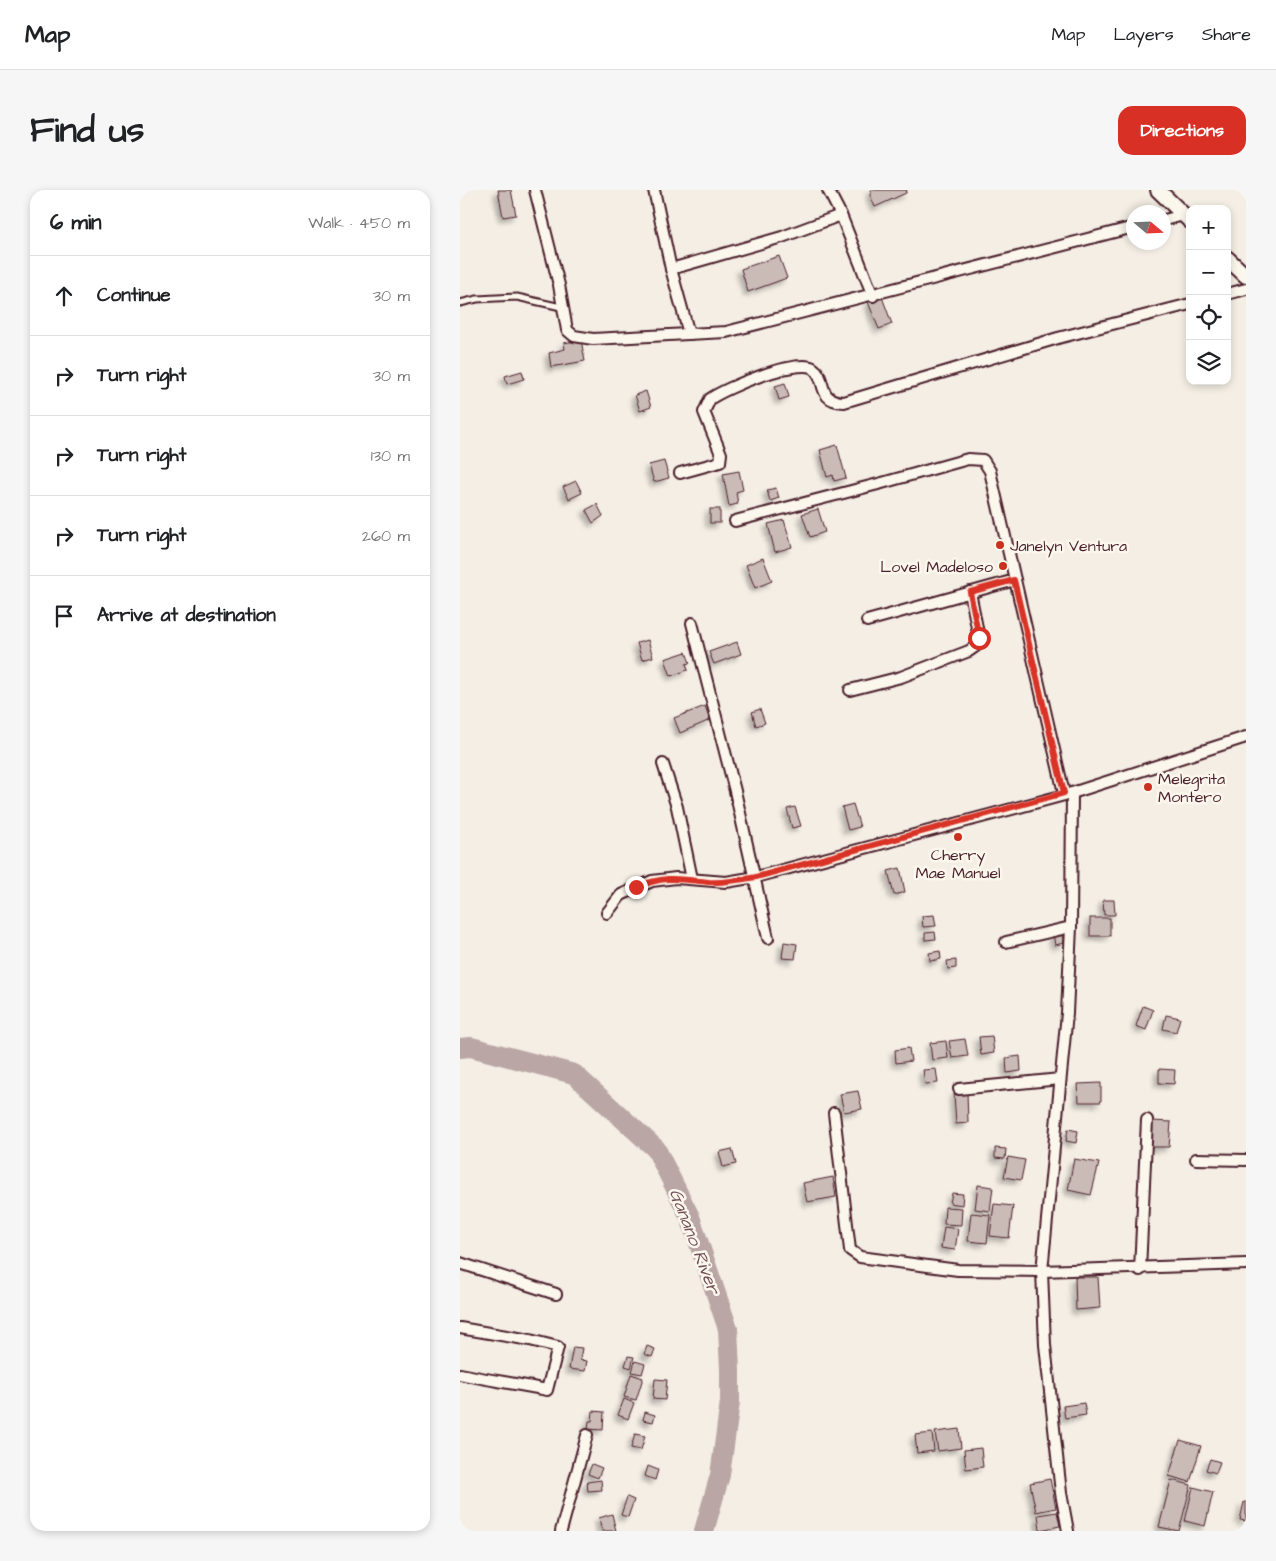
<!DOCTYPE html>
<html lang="en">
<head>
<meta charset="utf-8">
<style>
  body { margin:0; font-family:"Architects Daughter",sans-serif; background:#f6f6f6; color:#202124 }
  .controls { position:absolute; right:15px; top:15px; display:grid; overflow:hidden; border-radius:10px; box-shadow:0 2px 8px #0003 }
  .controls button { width:45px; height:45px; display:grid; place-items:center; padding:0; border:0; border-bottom:1px solid #e0e0e0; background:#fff; color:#202124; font:25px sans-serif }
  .compass { position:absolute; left:666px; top:15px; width:45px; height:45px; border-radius:50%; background:#fff; box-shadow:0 2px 8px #0003; rotate:109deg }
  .stop { position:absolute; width:15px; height:15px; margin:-11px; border:4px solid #d93025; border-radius:50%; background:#fff }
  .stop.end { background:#d93025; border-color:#fff; box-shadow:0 1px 5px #0008 }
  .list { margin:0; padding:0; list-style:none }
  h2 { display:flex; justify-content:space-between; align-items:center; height:65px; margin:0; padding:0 20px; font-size:21px }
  h2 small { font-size:16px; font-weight:400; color:#757577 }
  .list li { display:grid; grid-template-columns:32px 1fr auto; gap:15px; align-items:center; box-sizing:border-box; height:80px; padding:0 20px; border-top:1px solid #e0e0e0 }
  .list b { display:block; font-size:19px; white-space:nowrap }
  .list em { font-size:16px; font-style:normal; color:#757577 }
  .icon { flex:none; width:28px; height:28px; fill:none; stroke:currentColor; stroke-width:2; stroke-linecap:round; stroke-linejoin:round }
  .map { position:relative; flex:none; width:786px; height:1341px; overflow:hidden; border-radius:15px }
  header { display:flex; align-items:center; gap:30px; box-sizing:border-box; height:70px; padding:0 25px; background:#fff; border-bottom:1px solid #e0e0e0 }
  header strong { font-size:24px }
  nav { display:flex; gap:28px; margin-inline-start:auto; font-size:18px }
  .intro { display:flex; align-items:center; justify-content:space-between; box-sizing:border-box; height:120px; padding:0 30px }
  h1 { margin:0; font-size:35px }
  .button { padding:12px 22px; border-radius:15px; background:#d93025; color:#fff; font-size:18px; font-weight:700 }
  main { display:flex; gap:30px; padding:0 30px }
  aside { flex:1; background:#fff; border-radius:15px; box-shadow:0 2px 8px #0003 }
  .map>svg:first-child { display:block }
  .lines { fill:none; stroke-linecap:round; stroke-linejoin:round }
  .river { stroke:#baa7a5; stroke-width:20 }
  .building { fill:#cabbb6; stroke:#4a1f2b; filter:url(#shadow) }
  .service-casing { stroke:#4a1f2b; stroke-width:9 }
  .minor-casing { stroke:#4a1f2b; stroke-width:14 }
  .secondary-casing { stroke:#4a1f2b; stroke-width:18 }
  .service { stroke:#fbf7ec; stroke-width:5 }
  .minor { stroke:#fbf7ec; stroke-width:10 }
  .secondary { stroke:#fbf7ec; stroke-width:14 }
  .route { stroke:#d93025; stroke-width:6 }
  .poi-dot { fill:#c8321e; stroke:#fbf7ec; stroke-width:2 }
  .labels { text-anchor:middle; stroke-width:5; stroke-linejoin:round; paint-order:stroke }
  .poi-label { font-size:16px; fill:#4a1f2b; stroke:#fbf7ec; text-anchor:start }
  .water-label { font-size:18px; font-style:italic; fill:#714f56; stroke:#fbf7ec }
</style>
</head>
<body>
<header>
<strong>Map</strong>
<nav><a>Map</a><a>Layers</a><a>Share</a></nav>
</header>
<div class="intro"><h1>Find us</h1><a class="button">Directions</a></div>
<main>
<aside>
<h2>6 min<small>Walk · 450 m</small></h2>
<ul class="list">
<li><svg class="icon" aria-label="ahead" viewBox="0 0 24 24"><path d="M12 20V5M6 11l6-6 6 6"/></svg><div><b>Continue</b></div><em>30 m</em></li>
<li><svg class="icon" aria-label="right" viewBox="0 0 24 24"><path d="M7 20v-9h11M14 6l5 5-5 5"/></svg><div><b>Turn right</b></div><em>30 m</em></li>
<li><svg class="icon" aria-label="right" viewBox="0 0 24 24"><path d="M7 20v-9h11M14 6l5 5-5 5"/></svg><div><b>Turn right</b></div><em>130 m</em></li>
<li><svg class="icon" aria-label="right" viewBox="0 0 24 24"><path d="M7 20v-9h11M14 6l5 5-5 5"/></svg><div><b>Turn right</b></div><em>260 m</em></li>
<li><svg class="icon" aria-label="arrive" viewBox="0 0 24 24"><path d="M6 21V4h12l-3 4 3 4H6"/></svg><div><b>Arrive at destination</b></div></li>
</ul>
</aside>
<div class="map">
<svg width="786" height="1341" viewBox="0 0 786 1341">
  <defs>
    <filter id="shadow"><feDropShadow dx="-4" dy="4" stdDeviation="2.5" flood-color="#0004"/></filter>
  </defs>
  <rect width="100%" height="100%" fill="#f4eee4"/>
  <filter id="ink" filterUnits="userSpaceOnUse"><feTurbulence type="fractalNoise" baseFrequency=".02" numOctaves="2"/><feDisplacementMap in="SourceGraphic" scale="10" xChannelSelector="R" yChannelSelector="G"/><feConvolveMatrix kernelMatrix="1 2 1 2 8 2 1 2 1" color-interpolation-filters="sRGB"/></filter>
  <g filter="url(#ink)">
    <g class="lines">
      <!-- river -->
      <polyline class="river" points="0,858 11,857 114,884 196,959 230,1027 268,1139 270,1180 270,1212 260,1285 244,1341"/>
    </g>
    <!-- building -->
    <g class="building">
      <polygon points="38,0 51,0 56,25 43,27"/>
      <polygon points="411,0 447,0 446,3 415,17 411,7"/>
      <polygon points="319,66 327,88 288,102 281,79"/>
      <polygon points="422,107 432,134 419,139 408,112"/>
      <polygon points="121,150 125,171 91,177 89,163 105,159 104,153"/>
      <polygon points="62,181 64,189 47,194 45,186"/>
      <polygon points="325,193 329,207 319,210 315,196"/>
      <polygon points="186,201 191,217 180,221 175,205"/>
      <polygon points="377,255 386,288 374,291 373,285 367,287 360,260"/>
      <polygon points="204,271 209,288 194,292 189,275"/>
      <polygon points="279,281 283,300 276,302 278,314 269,316 263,284"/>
      <polygon points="116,291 122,303 109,309 103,297"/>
      <polygon points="316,298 319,308 310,311 307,300"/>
      <polygon points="137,314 143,326 133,333 126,320"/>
      <rect x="250" y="319" width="10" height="14"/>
      <polygon points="358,319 365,342 350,347 342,324"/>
      <polygon points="324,330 332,357 315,362 308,334"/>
      <polygon points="303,368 312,391 295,398 286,375"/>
      <polygon points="188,450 193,467 182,470 177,453"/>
      <polygon points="277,452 281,464 254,474 249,462"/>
      <polygon points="226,462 230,473 226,474 228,480 211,486 205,469"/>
      <polygon points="245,516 250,530 220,543 214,528"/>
      <polygon points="300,519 305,533 296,536 292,522"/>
      <polygon points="393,614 400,637 388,640 382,617"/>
      <polygon points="335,617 341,636 332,638 327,619"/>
      <polygon points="440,678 445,702 434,705 428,681"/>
      <polygon points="643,710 654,710 655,725 644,725"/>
      <polygon points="474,725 476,736 463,737 462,726"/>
      <rect x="630" y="728" width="20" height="18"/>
      <polygon points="475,742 476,749 465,750 465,743"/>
      <polygon points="601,742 604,753 595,755 593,744"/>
      <polygon points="324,752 337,754 335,769 322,768"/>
      <polygon points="480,761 481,769 470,771 469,763"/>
      <polygon points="496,770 496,778 488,779 487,771"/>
      <polygon points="683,816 693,820 686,840 676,836"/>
      <polygon points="706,825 720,828 716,842 703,839"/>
      <polygon points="532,846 534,863 521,865 519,847"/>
      <polygon points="505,849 508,866 492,868 489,851"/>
      <polygon points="486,851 488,868 472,870 470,853"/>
      <polygon points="449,858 451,871 436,873 435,860"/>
      <polygon points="560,866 561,881 547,883 546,868"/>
      <polygon points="476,879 478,893 465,894 463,880"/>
      <polygon points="699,879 715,880 714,894 699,893"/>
      <polygon points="641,893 641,912 619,912 618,894"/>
      <polygon points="398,901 402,919 384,922 380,904"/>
      <polygon points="507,902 508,933 496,934 494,903"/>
      <polygon points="692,931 711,932 709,957 690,957"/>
      <polygon points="608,939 618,941 616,953 606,951"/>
      <polygon points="535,958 546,959 545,969 535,968"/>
      <polygon points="272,959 276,974 263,977 259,962"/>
      <polygon points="548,967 565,970 561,990 544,987"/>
      <polygon points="614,969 639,973 631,1005 608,1000"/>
      <polygon points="373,987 376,1007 347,1012 343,993"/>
      <polygon points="518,995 533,997 530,1021 515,1019"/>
      <polygon points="492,1003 503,1004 502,1015 490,1013"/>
      <polygon points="534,1014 553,1016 549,1048 530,1046"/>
      <polygon points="485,1017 502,1018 501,1035 484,1034"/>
      <polygon points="511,1023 530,1025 527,1053 508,1051"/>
      <polygon points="484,1037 498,1039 495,1060 481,1058"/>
      <polygon points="615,1087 638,1087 640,1118 616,1120"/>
      <polygon points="187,1156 195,1159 192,1167 184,1164"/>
      <polygon points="113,1157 122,1158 120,1170 127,1171 125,1181 109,1179"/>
      <polygon points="168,1166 174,1167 171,1178 165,1176"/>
      <polygon points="175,1171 185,1174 182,1184 172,1182"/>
      <polygon points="171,1184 183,1188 176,1210 164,1207"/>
      <polygon points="195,1189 207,1190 205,1210 193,1209"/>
      <polygon points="164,1209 174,1213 168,1229 158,1225"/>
      <polygon points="624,1213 626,1225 605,1228 603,1216"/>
      <polygon points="133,1221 144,1222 143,1240 128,1239 129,1231 132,1231"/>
      <polygon points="185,1222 195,1225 193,1232 183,1230"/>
      <polygon points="499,1239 501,1258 478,1261 475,1242"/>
      <polygon points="472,1243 474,1261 457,1263 455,1245"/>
      <polygon points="175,1244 185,1246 181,1260 171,1258"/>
      <polygon points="720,1250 741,1256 730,1292 709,1286"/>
      <polygon points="521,1258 523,1277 506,1279 504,1260"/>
      <polygon points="750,1269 760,1272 756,1283 746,1280"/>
      <polygon points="132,1274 142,1278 138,1288 128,1284"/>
      <polygon points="188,1276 198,1280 195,1290 185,1286"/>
      <polygon points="590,1289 596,1318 576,1322 570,1293"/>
      <polygon points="141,1290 142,1300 128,1301 127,1292"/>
      <polygon points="711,1290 731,1295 719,1341 699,1337"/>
      <polygon points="733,1297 753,1302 745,1336 725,1331"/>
      <polygon points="167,1307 174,1310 168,1327 161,1325"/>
      <polygon points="784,1312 786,1312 786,1331 780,1330"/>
      <polygon points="597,1322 600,1336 580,1340 578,1325"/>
      <polygon points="152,1324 156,1341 142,1341 139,1328"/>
    </g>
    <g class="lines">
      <!-- service casing -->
      <g class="service-casing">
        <polyline id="service" points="0,113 17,109 57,107 101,117"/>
      </g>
      <!-- minor casing -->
      <g class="minor-casing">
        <g id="minor">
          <polyline points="75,0 99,95 107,140 114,146 133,149 266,142 674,37"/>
          <polyline points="194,0 211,79 229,144"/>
          <polyline points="368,0 381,25 413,106"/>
          <polyline points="704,30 724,25"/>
          <polyline points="211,79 322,47 381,25"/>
          <polyline points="767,104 786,99"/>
          <path d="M 220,283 L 260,272 L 261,264 L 244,222 L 250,209 C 265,198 337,168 353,178 C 368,188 355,211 384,212 L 598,148 L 730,114"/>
          <polyline points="275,331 422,293 508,269 523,270 530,281 604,603"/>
          <polyline points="407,431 555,390"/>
          <polyline points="232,433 275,601 308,748"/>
          <polyline points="390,500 441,487 509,461 516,456 519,448 510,402"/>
          <polyline points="203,574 217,617 232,689"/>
          <polyline points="147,723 161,705 192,691 216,688 266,692 296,687 612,603 786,547"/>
          <polyline points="546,752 611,737"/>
          <polyline points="499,899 600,889"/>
          <polyline points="374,923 390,1060 400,1067 498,1080 582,1081 786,1074"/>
          <polyline points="736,969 786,970"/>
          <polyline points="0,1073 96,1104"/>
          <polyline points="680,1080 687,930"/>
          <path d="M 0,1138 L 70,1150 L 98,1157 L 87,1200 C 58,1194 29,1190 0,1184"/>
          <polyline points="101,1341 127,1245"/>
          <polyline points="608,1341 601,1303 585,1155 582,1081 607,823 611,737 612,603"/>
        </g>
      </g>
      <!-- secondary casing -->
      <g class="secondary-casing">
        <g id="secondary">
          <polyline points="698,0 730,31"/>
          <polyline points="767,68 786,86"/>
        </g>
      </g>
      <!-- service -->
      <use href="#service" class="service"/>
      <!-- minor -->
      <use href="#minor" class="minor"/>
      <!-- secondary -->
      <use href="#secondary" class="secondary"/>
    </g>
  </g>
  <g class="lines" filter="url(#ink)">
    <!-- route -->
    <path class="route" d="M 176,697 C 208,685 217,689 249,692 C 265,693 280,690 296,687 L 604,603 L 554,390 L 510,402 L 519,448"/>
  </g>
  <!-- markers -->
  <g class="poi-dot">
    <circle cx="540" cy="355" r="5"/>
    <circle cx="543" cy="376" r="5"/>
    <circle cx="688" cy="597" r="5"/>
    <circle cx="498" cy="647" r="5"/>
  </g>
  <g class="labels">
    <!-- poi labels -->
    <g class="poi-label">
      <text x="550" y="361">Janelyn Ventura</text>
      <text x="533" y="382" text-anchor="end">Lovel Madeloso</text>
      <text x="698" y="594">Melegrita<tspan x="698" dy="18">Montero</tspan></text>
      <text x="498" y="670" text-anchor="middle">Cherry<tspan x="498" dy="18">Mae Manuel</tspan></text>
    </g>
    <!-- water labels -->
    <g class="water-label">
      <text transform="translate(235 1051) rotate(69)" y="6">Ganano River</text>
    </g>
  </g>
</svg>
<div class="controls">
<button>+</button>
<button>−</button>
<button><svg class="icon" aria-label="locate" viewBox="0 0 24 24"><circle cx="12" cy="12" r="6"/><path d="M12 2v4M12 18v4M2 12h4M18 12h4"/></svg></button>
<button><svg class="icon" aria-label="layers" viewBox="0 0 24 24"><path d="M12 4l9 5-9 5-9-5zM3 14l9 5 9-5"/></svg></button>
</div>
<svg class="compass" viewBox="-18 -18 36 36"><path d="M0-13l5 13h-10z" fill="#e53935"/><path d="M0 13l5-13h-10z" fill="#757577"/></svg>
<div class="stop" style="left:519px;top:448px"></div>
<div class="stop end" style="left:176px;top:697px"></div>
</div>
</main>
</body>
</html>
